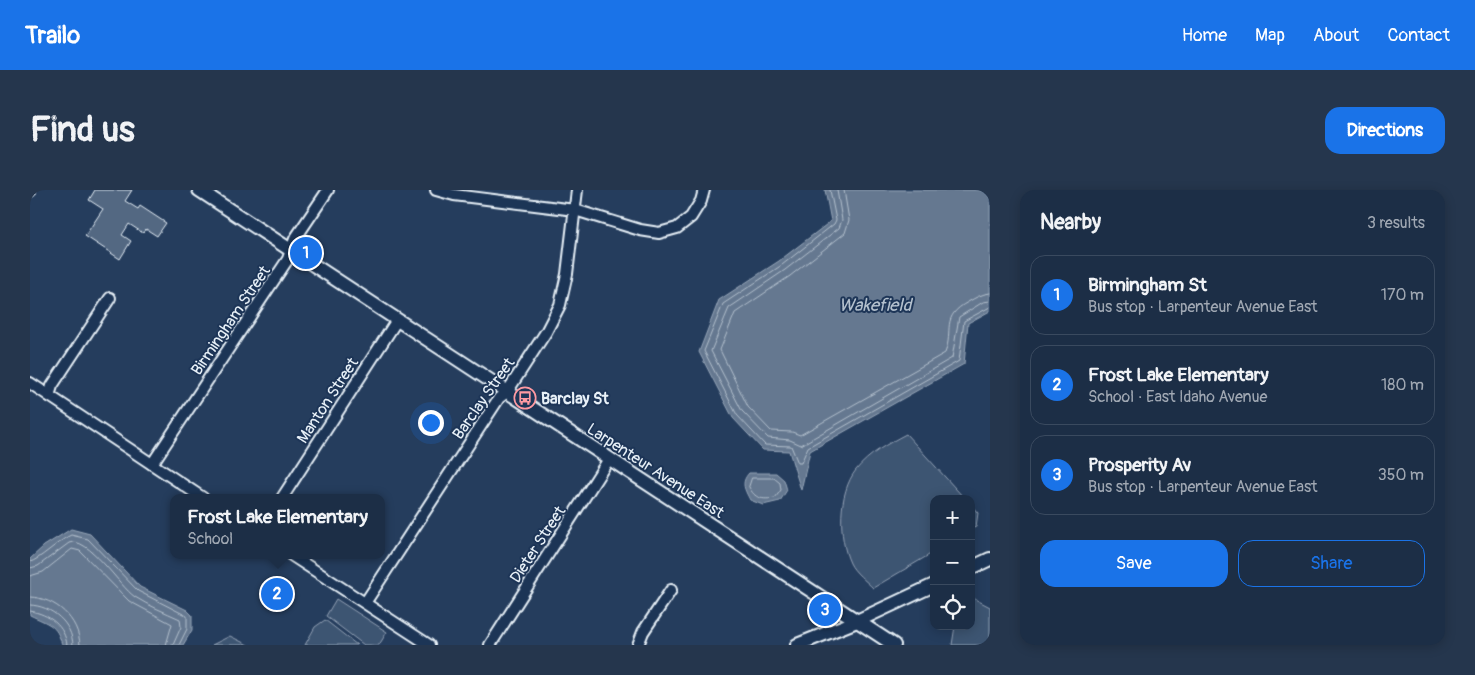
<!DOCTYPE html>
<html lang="en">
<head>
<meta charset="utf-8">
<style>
  body { margin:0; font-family:Pangolin,sans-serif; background:#25364d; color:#f1f3f6 }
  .controls { position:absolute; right:15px; bottom:15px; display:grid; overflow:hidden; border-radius:10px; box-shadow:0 2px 12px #0003 }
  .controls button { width:45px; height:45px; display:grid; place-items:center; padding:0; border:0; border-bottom:1px solid #3a4a5f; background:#1c2e46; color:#f1f3f6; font:25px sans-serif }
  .you { position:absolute; left:400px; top:232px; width:18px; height:18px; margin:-12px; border:4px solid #fff; border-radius:50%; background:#1a73e8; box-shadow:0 0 0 8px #1a73e833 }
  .badge { display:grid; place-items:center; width:32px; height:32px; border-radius:50%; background:#1a73e8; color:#fff; font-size:16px; font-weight:700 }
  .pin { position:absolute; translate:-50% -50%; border:2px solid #fff; box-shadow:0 1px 5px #0006 }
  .popup { position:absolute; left:140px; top:304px; width:215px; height:65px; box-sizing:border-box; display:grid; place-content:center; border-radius:10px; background:#1c2e46; filter:drop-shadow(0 1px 4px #0005); font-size:16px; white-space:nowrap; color:#a0a8b3 }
  .popup b { font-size:19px; color:#f1f3f6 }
  .popup::after { content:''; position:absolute; left:50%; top:100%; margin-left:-10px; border:10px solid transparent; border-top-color:#1c2e46 }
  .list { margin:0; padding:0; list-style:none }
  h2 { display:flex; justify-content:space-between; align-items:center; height:65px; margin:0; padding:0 20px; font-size:21px }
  h2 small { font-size:16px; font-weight:400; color:#a0a8b3 }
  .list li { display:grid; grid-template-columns:32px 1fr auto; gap:15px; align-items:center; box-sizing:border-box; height:80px; margin:0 10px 10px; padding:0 10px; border:1px solid #3a4a5f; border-radius:15px }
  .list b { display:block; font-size:19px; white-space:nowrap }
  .list p { margin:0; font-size:16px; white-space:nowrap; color:#a0a8b3 }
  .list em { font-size:16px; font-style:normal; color:#a0a8b3 }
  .actions { display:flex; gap:10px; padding:15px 20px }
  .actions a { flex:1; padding:11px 0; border:1px solid #1a73e8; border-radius:15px; text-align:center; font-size:18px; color:#1a73e8 }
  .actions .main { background:#1a73e8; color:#fff }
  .icon { flex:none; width:28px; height:28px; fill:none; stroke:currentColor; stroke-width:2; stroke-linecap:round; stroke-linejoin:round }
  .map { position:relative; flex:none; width:960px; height:455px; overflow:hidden; border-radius:15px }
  header { display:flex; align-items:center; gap:30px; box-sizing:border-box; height:70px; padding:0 25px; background:#1a73e8; color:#fff }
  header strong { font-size:24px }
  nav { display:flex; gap:28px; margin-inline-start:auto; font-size:18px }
  .intro { display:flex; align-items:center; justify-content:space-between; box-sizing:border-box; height:120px; padding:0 30px }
  h1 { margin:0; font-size:35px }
  .button { padding:12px 22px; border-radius:15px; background:#1a73e8; color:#fff; font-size:18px; font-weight:700 }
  main { display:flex; gap:30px; padding:0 30px }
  aside { flex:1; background:#1c2e46; border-radius:15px; box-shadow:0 2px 12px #0003 }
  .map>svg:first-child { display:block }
  .green { fill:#3e5472; stroke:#93a2b5 }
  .water { fill:#657890; stroke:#99a8ba }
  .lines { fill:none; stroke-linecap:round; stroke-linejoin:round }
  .shore { stroke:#b4c1ce; stroke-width:1 }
  .building { fill:#536782; stroke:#e8f1f8 }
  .minor-casing { stroke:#e8f1f8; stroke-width:14 }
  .tertiary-casing { stroke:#e8f1f8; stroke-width:16 }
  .minor { stroke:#1d3557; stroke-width:10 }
  .tertiary { stroke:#1d3557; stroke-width:12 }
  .labels { text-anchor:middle; stroke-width:4; stroke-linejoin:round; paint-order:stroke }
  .street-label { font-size:16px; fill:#e8f1f8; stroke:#1d3557 }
  .poi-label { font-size:16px; font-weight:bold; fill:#e8f1f8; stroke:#1d3557; text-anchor:start }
  .water-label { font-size:18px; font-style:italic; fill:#b4c1ce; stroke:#1d3557 }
</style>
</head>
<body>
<header>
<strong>Trailo</strong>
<nav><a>Home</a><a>Map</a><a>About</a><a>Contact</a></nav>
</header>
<div class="intro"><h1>Find us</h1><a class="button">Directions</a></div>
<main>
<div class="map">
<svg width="960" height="455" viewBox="0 0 960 455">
  <rect width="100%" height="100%" fill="#253d5d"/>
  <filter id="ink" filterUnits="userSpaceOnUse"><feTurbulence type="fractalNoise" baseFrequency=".02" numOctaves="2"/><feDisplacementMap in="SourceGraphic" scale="10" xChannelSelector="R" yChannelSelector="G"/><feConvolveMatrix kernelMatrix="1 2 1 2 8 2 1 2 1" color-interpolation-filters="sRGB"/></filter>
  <g filter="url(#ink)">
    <!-- green -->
    <g class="green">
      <path d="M 876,244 L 935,309 L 904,309 L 904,362 L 843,398 C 836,391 824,382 820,373 C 808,347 808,303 826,280 C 839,264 857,254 876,244 Z"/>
      <polygon points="941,315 948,323 946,337 941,339"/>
      <polygon points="941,407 960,417 960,455 922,455 925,436 941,436"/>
      <polygon points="306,409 357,442 349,455 334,455 296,426"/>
      <polygon points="295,430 327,455 275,455 285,437"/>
      <polygon points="200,446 218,455 182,455"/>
    </g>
    <!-- water -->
    <g class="water">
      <polygon points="795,0 960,0 960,121 938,133 934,174 780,261 771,300 759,261 733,260 703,228 669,162 689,110 749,71 801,31"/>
      <path d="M 719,283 L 746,283 L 754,290 L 757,300 L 750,311 L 733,315 L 720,310 C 715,300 710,293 719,283 Z"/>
      <path d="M 41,339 L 60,344 L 110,397 L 157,420 L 162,425 L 162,440 L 153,455 L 32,455 C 27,434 18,434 0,425 L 0,369 L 14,356 Z"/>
    </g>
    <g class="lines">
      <!-- shore -->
      <g class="shore">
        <polyline points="800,0 806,30 804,34 752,75 693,114 674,161 707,225 735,255 761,256 768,273 771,273 778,257 929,171 934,131 960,117"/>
        <polyline points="807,0 812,30 809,38 755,80 699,118 681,161 712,221 738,248 760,250 771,255 922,168 929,127 953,112 960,111"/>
        <path d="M 814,0 L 819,30 L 815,43 L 760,86 L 705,123 L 690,160 L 718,217 L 741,241 L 762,242 L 770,245 L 915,163 C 924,140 910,127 938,112 C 945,108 951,104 960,103"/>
        <path d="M 722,288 L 744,288 L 750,293 L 751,300 L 745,308 C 732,310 725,309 719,297 Z"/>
        <path d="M 0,372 C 8,371 29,350 41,345 L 58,349 L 108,401 L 157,426 L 157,439 L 149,455"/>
        <path d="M 0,378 L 8,376 L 39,353 C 58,345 89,396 105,407 C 119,416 135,422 150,429 L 151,437 L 143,455"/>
        <polyline points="0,386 13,382 42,359 50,361 99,411 142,434 136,455"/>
        <path d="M 0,407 C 26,408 49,429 50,455"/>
        <path d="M 0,415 C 22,416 42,433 43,455"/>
        <path d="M 0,421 C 19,424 35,436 37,455"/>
      </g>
    </g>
    <!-- building -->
    <polygon class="building" points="65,0 102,0 95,11 108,19 110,16 136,33 127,46 116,39 113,43 99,34 92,45 101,51 90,69 55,46 73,19 59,10"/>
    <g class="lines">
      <!-- minor casing -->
      <g class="minor-casing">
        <g id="minor">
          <polyline points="406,0 424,5 545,20 610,40 629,43 647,38 661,27 671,11 674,0"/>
          <polyline points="0,1 0,0"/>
          <polyline points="0,193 173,308"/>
          <polyline points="19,206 22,196 80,108"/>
          <polyline points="122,274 258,69 265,49 298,0"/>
          <polyline points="252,308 367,130"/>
          <polyline points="261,365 399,455"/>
          <polyline points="335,413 469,208 477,202 516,142 530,115 537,84 547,0"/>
          <polyline points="460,455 579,269"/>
          <polyline points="608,455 613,442 641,400"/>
        </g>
      </g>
      <!-- tertiary casing -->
      <g class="tertiary-casing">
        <g id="tertiary">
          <polyline points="169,0 864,455"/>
          <polyline points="941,378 960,369"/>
          <polyline points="767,455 827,431 904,395"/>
        </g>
      </g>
      <!-- minor -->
      <use href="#minor" class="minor"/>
      <!-- tertiary -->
      <use href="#tertiary" class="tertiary"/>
    </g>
  </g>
  <!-- icons -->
  <defs>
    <g id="bus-ring" transform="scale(1.125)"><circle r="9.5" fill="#1d3557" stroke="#ff9aa2" stroke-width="1.5"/><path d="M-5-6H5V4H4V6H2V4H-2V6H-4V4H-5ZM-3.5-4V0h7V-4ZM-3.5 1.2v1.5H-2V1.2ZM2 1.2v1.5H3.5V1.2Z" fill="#ff9aa2"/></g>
  </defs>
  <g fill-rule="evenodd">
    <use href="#bus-ring" x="495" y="208"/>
  </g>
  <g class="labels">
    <!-- street labels -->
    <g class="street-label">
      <text transform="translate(200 130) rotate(-56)" y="6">Birmingham Street</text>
      <text transform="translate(453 208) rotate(-55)" y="6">Barclay Street</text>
      <text transform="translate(297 210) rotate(-57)" y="6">Manton Street</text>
      <text transform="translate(626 280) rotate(33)" y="6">Larpenteur Avenue East</text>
      <text transform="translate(507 354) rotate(-57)" y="6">Dieter Street</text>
    </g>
    <!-- poi labels -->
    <g class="poi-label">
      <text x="511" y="214">Barclay St</text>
    </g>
    <!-- water labels -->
    <g class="water-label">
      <text x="845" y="121">Wakefield</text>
    </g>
  </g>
</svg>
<div class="controls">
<button>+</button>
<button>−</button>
<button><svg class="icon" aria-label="locate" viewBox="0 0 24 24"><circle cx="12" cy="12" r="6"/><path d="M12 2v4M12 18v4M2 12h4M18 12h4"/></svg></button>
</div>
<div class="you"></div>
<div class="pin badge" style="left:276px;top:63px">1</div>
<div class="pin badge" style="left:247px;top:404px">2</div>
<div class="popup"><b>Frost Lake Elementary</b>School</div>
<div class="pin badge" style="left:795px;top:420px">3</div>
</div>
<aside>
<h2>Nearby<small>3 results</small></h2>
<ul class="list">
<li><span class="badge">1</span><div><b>Birmingham St</b><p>Bus stop · Larpenteur Avenue East</p></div><em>170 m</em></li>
<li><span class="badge">2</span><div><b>Frost Lake Elementary</b><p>School · East Idaho Avenue</p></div><em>180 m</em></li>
<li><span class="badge">3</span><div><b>Prosperity Av</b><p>Bus stop · Larpenteur Avenue East</p></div><em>350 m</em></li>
</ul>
<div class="actions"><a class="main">Save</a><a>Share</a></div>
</aside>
</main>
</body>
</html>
